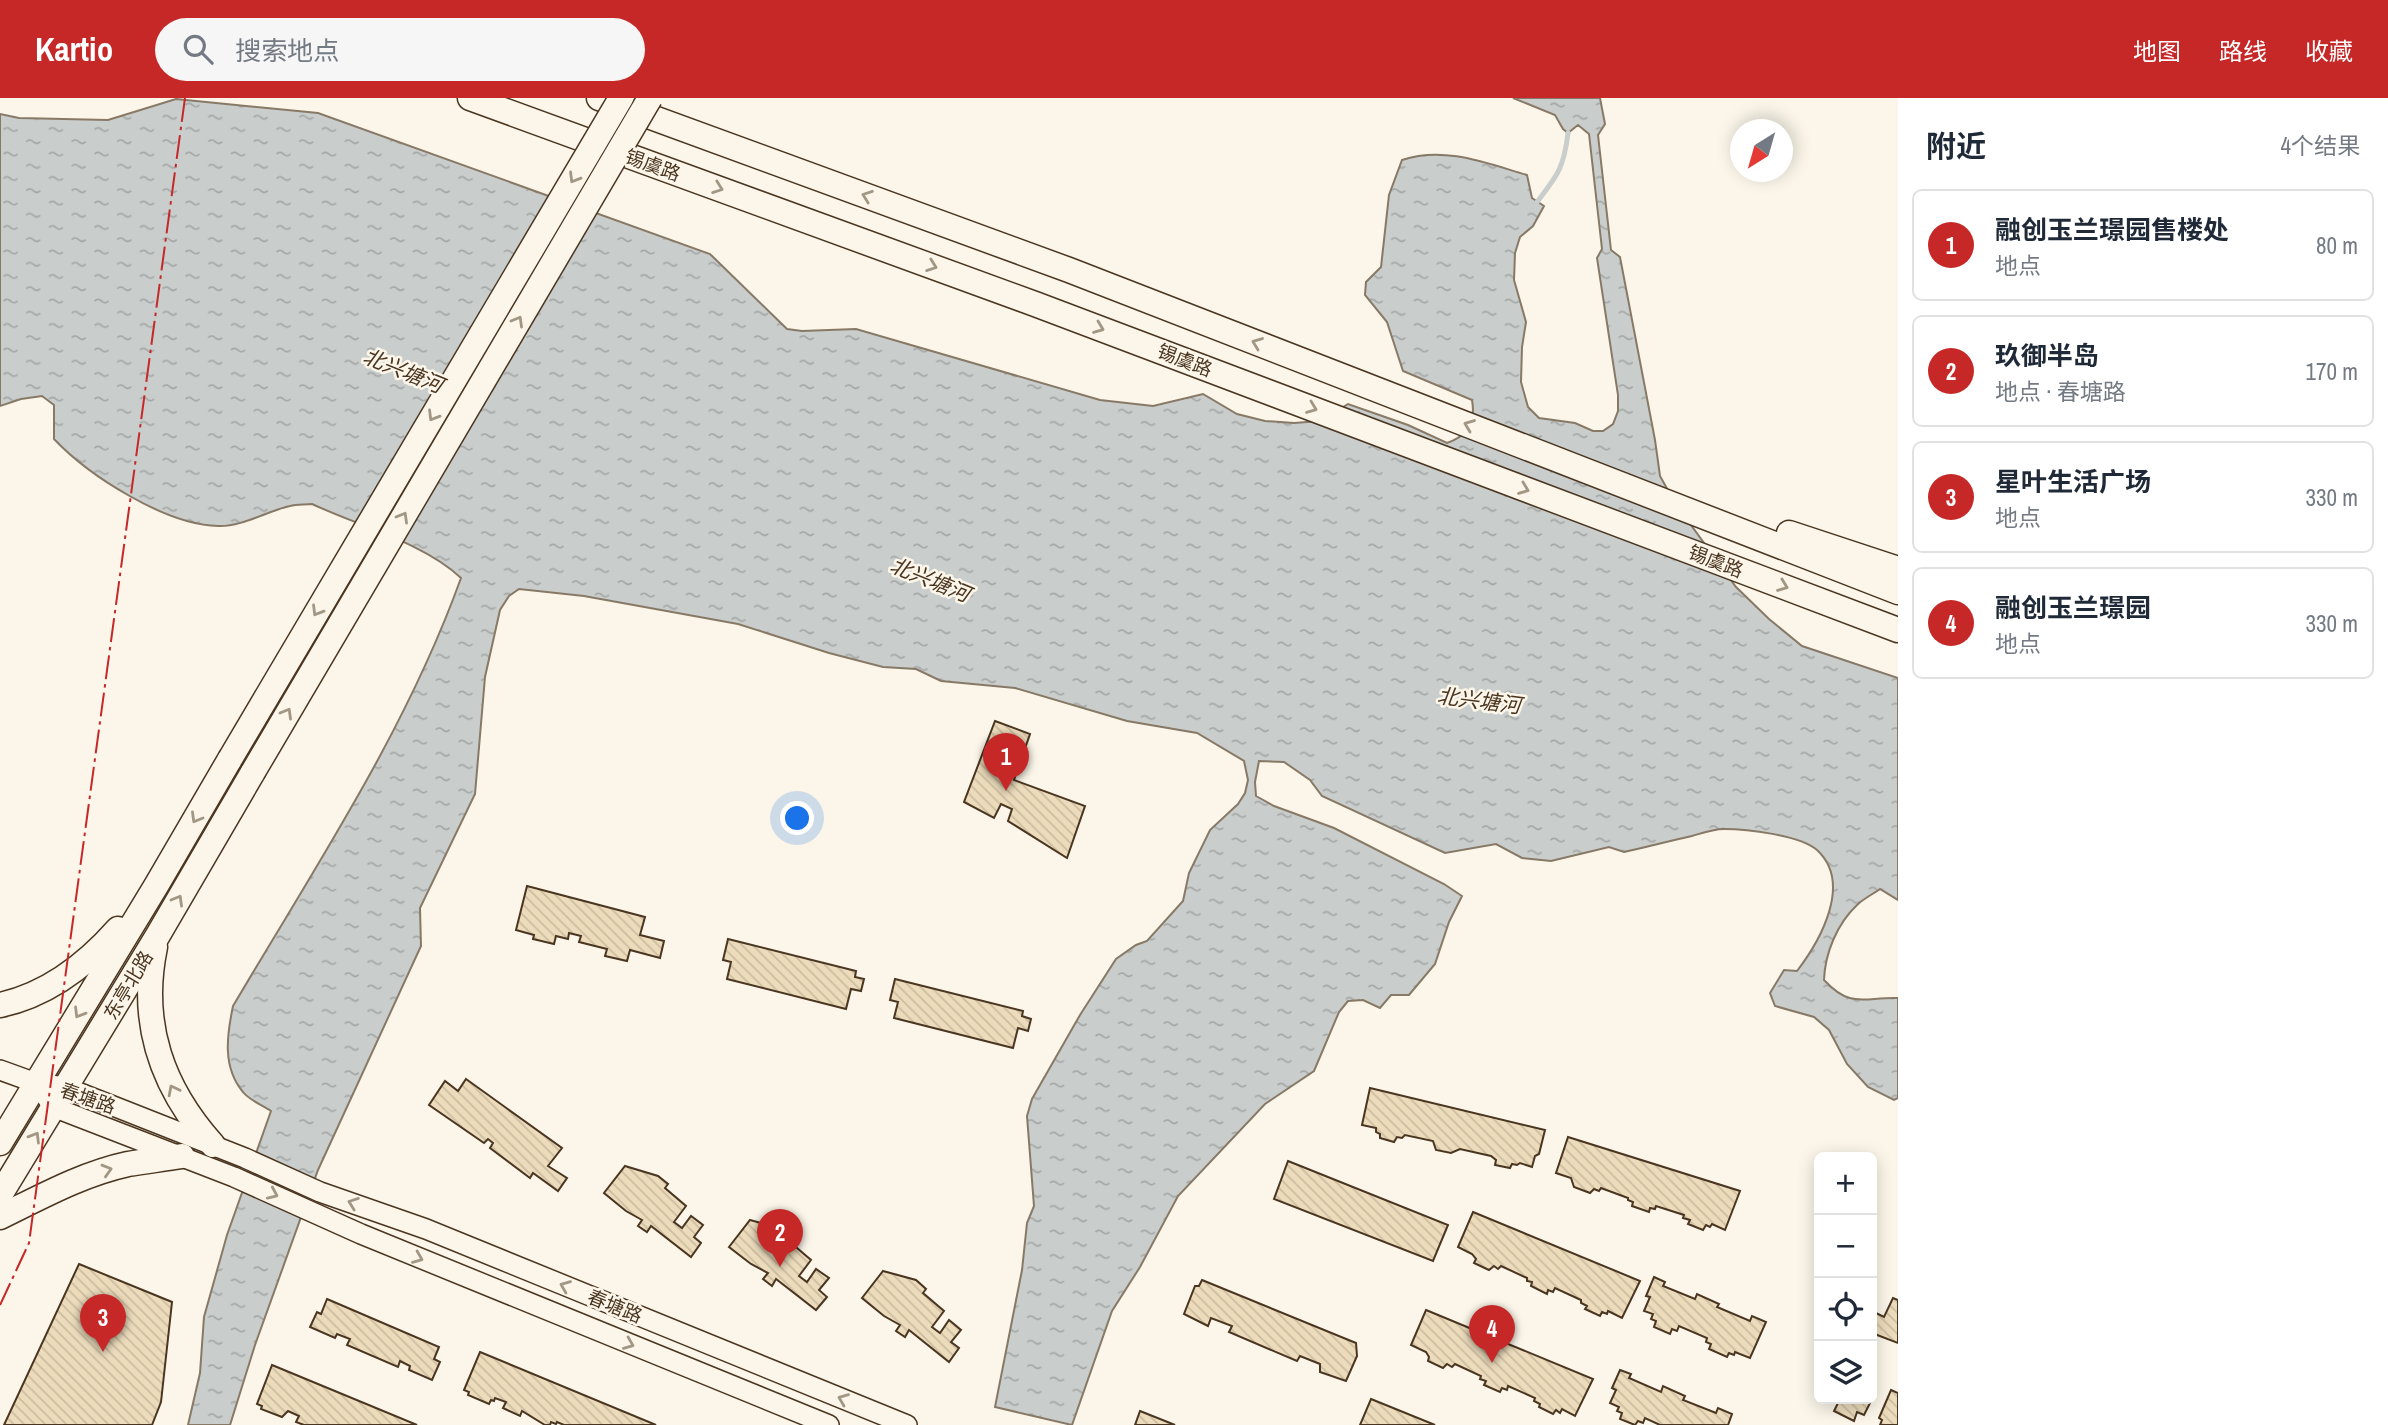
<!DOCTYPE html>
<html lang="zh">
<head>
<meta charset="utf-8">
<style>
  body { margin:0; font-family:"Archivo Narrow","Noto Sans SC",sans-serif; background:#f6f6f7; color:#1f2937 }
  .controls { position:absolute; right:21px; bottom:21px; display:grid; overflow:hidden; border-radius:10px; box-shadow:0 4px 18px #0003 }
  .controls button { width:63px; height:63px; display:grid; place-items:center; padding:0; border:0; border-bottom:2px solid #e0e1e3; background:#fff; color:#1f2937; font:35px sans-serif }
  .compass { position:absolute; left:1730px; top:21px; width:63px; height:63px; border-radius:50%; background:#fff; box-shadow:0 4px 18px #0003; rotate:217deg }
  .you { position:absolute; left:798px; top:721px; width:24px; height:24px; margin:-18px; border:5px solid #fff; border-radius:50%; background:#1a73e8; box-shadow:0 0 0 10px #1a73e833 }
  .badge { display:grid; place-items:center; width:46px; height:46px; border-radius:50%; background:#c62828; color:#fff; font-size:23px; font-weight:700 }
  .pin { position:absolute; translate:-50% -58px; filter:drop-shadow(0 2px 4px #0008) }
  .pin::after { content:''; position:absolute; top:37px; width:24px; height:21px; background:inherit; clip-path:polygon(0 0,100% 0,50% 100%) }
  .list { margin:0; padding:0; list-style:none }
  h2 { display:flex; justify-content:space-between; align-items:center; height:91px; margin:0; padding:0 28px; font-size:30px }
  h2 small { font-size:23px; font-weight:400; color:#747a83 }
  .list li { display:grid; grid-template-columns:46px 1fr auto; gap:21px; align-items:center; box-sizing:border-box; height:112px; margin:0 14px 14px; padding:0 14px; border:2px solid #e0e1e3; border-radius:10px }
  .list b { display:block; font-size:26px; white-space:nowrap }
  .list p { margin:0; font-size:23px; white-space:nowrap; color:#747a83 }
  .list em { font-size:23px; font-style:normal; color:#747a83 }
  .icon { flex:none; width:38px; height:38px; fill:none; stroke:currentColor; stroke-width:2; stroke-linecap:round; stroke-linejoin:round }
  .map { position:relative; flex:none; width:1898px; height:1327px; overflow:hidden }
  header { display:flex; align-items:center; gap:42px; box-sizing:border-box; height:98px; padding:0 35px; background:#c62828; color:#fff }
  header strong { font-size:33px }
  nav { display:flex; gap:38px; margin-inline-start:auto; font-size:24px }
  .search { width:490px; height:63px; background:#f6f6f7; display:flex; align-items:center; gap:18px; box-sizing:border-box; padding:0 24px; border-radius:38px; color:#747a83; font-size:26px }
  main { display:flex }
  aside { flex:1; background:#fff }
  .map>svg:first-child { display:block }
  .water { fill:url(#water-ripples); stroke:#887966; stroke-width:2 }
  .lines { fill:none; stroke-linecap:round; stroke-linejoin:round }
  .stream { stroke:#c9cecd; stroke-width:5 }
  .building { fill:url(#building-back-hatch); stroke:#4a3520; stroke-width:2 }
  .minor-casing { stroke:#4a3520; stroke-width:22 }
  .major-casing { stroke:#4a3520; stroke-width:27 }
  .minor { stroke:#fbf6e9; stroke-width:19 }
  .major { stroke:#fbf6e9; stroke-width:24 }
  .major-bridge-casing { stroke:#4a3520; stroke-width:27; stroke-linecap:butt }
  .major-bridge { stroke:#fbf6e9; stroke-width:24 }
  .power { stroke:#c62828; stroke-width:2; stroke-dasharray:24 5 3.5 5; stroke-linecap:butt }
  .oneway { stroke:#a29684 }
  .labels { text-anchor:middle; stroke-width:5; stroke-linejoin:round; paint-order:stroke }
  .street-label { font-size:19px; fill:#4a3520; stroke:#fbf6e9 }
  .water-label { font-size:21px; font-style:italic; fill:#4a3520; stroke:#fbf6e9 }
</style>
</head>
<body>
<header>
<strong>Kartio</strong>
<div class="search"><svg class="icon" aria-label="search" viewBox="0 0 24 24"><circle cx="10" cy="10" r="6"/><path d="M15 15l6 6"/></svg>搜索地点</div>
<nav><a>地图</a><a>路线</a><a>收藏</a></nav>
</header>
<main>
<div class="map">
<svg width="1898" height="1327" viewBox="0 0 1898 1327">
  <defs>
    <pattern id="water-ripples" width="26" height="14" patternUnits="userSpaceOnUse" patternTransform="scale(1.75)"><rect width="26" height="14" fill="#c9cecd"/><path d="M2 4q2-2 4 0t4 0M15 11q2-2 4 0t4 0" fill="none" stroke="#a5a8a6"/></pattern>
    <pattern id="building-back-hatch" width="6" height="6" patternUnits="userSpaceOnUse" patternTransform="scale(1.75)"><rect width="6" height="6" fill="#ecdcbc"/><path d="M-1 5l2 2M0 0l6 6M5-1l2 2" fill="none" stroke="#ccbda1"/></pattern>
  </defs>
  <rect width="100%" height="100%" fill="#fbf6e9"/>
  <!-- water -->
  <path class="water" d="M 1513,0 L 1600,0 L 1605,26 L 1598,37 L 1611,152 L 1620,159 L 1655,342 L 1660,378 L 1675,405 L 1736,489 L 1769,521 L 1802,548 L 1898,580 L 1898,802 L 1880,791 C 1873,796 1863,801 1857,807 C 1837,826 1825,855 1824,882 C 1851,911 1863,899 1898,900 L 1898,1000 L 1894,1002 L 1868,989 L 1847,966 L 1829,932 L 1814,919 L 1775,908 L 1770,895 L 1784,872 L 1797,873 C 1820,843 1853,785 1817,752 C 1800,737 1746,731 1724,731 C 1713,731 1702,735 1692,738 C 1669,743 1647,749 1624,754 L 1609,749 L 1551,763 L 1522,760 L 1496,746 L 1445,755 L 1322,698 L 1310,682 L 1284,664 L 1259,663 L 1255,684 L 1256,698 L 1274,708 L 1334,730 L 1444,786 L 1462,798 L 1449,824 L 1435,866 L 1409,897 L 1391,897 L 1380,910 L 1363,902 L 1348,903 L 1339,914 L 1314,973 L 1265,1006 L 1178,1098 L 1140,1169 L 1112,1213 L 1072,1327 L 995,1309 L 1022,1172 L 1027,1125 L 1034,1108 L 1027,1018 L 1032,1001 L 1080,917 L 1116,861 L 1136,847 L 1147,843 L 1183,803 L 1189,775 L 1210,732 L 1238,706 L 1245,695 L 1248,682 L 1244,663 L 1197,635 L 1127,623 L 1015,590 L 941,583 L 916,571 L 883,569 L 829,555 L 738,526 L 584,498 L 519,491 L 509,498 L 500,512 L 485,579 L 475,696 L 420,810 L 421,848 L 318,1072 L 255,1247 L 230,1327 L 188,1327 L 200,1275 L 204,1219 L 227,1137 L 271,1013 C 262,1007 249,1002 243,994 C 222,969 227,937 233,908 C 315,769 406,633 461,480 C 424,445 359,428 312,406 C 305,407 297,406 290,408 C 267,413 242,429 218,428 C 166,427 89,378 54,341 L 54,307 L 42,298 L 21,301 L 0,308 L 0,16 L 19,20 L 108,22 L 176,1 L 318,15 L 710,156 L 787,231 L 802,233 L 856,231 L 1100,302 L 1153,308 L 1203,296 L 1237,316 L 1265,323 L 1294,325 L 1320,323 L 1348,306 L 1408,327 L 1447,345 C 1468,338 1476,324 1472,302 L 1403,273 L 1387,224 L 1365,197 L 1366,184 L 1381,169 L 1389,97 L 1402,62 C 1444,48 1486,65 1527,77 L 1532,100 L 1544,108 L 1533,128 L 1520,139 L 1515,155 L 1514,182 L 1526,224 L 1522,249 L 1521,284 L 1528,309 L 1539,320 L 1575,325 L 1593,333 L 1603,333 L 1613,326 L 1618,313 L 1618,297 L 1597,160 L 1602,151 L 1589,36 L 1578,27 L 1568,35 L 1563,31 L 1555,17 Z"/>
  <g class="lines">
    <!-- stream -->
    <path class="stream" d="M 1537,104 C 1558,77 1564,69 1568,35"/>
  </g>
  <!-- building -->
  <g class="building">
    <polygon points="995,623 1030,636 1014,682 1085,708 1067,760 1008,723 1012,711 1001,706 994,720 964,704"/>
    <polygon points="527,788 645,819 640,837 664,843 660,860 630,852 627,863 605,858 607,851 579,844 581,838 569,835 568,841 556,838 554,846 533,841 534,837 516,832"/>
    <polygon points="728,841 856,873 855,879 864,881 861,893 851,891 846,911 727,881 731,864 723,862"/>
    <polygon points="895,881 1023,913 1022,918 1031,921 1028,933 1018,930 1013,950 894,920 898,904 890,902"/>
    <polygon points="466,981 562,1050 548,1068 567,1080 558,1093 533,1075 530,1080 490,1050 493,1045 488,1041 484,1045 429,1007 445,983 458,993"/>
    <polygon points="1370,990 1545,1032 1539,1056 1535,1058 1532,1069 1520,1065 1517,1067 1512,1066 1510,1070 1495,1067 1496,1062 1491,1058 1460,1051 1451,1055 1436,1052 1433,1043 1405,1037 1402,1040 1397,1039 1394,1044 1380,1040 1380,1036 1376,1034 1376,1030 1362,1027"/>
    <polygon points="1568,1039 1740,1093 1725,1132 1712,1126 1710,1129 1706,1127 1703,1132 1688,1126 1690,1122 1683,1120 1684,1117 1656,1108 1655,1111 1650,1110 1649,1114 1632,1108 1633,1104 1628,1102 1628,1100 1601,1090 1599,1093 1594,1091 1590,1095 1574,1089 1571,1080 1556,1075"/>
    <polygon points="1288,1063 1448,1127 1433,1163 1274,1101"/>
    <polygon points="625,1068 658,1078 668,1086 665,1090 686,1108 674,1124 682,1130 691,1118 703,1127 694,1139 701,1145 691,1159 651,1128 647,1134 638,1128 642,1122 626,1113 604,1095"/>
    <polygon points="1473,1114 1640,1183 1622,1220 1608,1213 1607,1216 1602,1214 1600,1218 1585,1211 1587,1208 1581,1205 1581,1202 1555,1190 1553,1194 1548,1192 1547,1196 1531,1188 1532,1184 1527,1183 1527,1180 1501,1168 1498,1171 1494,1168 1489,1172 1474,1165 1476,1161 1472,1156 1458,1149"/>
    <polygon points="750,1122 783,1131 793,1139 790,1144 811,1162 799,1178 807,1184 816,1171 829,1180 819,1192 827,1199 816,1212 776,1181 772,1188 763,1181 768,1175 751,1166 729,1149"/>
    <polygon points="79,1166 172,1204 161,1304 152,1327 4,1327"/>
    <polygon points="883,1173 916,1182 926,1191 923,1195 944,1213 932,1229 940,1235 949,1222 961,1232 951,1244 959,1250 949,1264 909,1232 905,1239 896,1233 900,1227 884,1218 862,1200"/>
    <polygon points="1654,1179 1665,1184 1663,1188 1695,1201 1697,1196 1719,1206 1717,1209 1750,1223 1752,1218 1766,1224 1750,1260 1735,1254 1734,1257 1729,1255 1727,1259 1709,1251 1711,1246 1706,1244 1707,1240 1679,1228 1677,1233 1672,1231 1670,1236 1654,1229 1656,1223 1651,1221 1653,1216 1644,1213 1650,1199 1646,1198"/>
    <polygon points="1202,1182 1356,1245 1357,1258 1346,1283 1320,1274 1320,1266 1300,1258 1297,1263 1229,1234 1232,1228 1211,1220 1208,1228 1184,1216 1195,1188 1199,1188"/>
    <polygon points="1893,1200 1898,1202 1898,1245 1872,1235 1876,1215 1884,1219"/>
    <polygon points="327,1201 439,1249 434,1261 440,1264 432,1282 409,1272 410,1268 400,1263 398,1269 347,1247 350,1241 337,1236 335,1240 310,1229 317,1214 321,1216"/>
    <polygon points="1426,1212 1593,1281 1575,1318 1562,1311 1560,1315 1556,1312 1553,1316 1539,1309 1540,1306 1534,1303 1535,1300 1508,1288 1507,1292 1502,1290 1500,1294 1484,1287 1486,1283 1480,1281 1481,1278 1455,1266 1452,1269 1447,1266 1443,1270 1428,1263 1429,1259 1426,1254 1411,1247"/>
    <polygon points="480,1254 656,1327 564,1327 557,1324 556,1326 551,1324 550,1327 545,1327 522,1313 520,1318 503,1310 506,1304 495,1300 494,1303 491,1302 489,1306 468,1297 469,1294 464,1292"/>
    <polygon points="272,1267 417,1327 304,1327 296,1324 299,1318 288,1313 282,1319 261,1311 262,1308 257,1306"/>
    <polygon points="1620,1272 1631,1276 1629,1280 1661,1294 1663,1288 1685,1298 1683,1302 1716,1315 1718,1310 1732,1316 1728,1327 1660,1327 1645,1320 1643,1325 1638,1323 1635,1327 1620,1321 1622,1315 1617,1313 1619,1309 1610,1305 1616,1292 1612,1290"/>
    <polygon points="1891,1292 1898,1295 1898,1327 1880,1327 1882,1322 1879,1320"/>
    <polygon points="1371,1301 1435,1327 1360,1327"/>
    <polygon points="1840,1301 1872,1301 1864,1317 1857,1314 1854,1323 1834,1313"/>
    <polygon points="1140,1313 1175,1327 1135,1327"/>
  </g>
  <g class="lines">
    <!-- minor casing -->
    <g class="minor-casing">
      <g id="minor">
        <polyline points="0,972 36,985 65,989 245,1060 320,1094 426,1131 907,1327"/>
        <polyline points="47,1000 53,1009 234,1079 361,1136 829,1327"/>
      </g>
    </g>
    <!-- major casing -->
    <g class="major-casing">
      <g id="major">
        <polyline points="470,0 1035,206 1898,532"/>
        <polyline points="599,0 1069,172 1898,494"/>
        <polyline points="1789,435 1898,471"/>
        <path d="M 155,849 C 139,926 162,990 213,1047"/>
        <path d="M 0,907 C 47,897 87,866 118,831"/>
        <polyline points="0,1045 156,788 230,661"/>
        <polyline points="0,1097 158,837 253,674"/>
        <path d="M 0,1119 C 41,1099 82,1076 128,1066 C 146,1063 164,1061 182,1058"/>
      </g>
    </g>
    <!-- minor -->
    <use href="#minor" class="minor"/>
    <!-- major -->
    <use href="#major" class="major"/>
    <!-- major-bridge casing -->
    <g class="major-bridge-casing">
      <g id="major-bridge">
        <polyline points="230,661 621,0"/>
        <polyline points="253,674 650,0"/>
      </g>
    </g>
    <!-- major-bridge -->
    <use href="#major-bridge" class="major-bridge"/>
    <!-- power -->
    <polyline class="power" points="0,1207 29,1145 185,0"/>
  </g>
  <!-- one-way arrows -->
  <defs><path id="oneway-chevron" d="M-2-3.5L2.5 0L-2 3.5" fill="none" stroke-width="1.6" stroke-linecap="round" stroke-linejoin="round" transform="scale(1.75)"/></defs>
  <g class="oneway">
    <use href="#oneway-chevron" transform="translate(574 80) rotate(121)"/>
    <use href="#oneway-chevron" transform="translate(718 90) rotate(20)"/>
    <use href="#oneway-chevron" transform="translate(867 98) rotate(-160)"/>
    <use href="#oneway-chevron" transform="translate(932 168) rotate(20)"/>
    <use href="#oneway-chevron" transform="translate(518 223) rotate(-60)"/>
    <use href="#oneway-chevron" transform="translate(1099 230) rotate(21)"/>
    <use href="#oneway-chevron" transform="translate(1257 245) rotate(-159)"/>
    <use href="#oneway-chevron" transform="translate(1312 310) rotate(21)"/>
    <use href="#oneway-chevron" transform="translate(433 318) rotate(121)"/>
    <use href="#oneway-chevron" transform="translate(1469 327) rotate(-159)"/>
    <use href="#oneway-chevron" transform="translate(1524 391) rotate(21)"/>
    <use href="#oneway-chevron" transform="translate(403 419) rotate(-60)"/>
    <use href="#oneway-chevron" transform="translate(1783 488) rotate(21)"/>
    <use href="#oneway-chevron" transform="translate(317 513) rotate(121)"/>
    <use href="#oneway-chevron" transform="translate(287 615) rotate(-60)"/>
    <use href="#oneway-chevron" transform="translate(196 720) rotate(120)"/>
    <use href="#oneway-chevron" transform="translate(178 802) rotate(-60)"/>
    <use href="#oneway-chevron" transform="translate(79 915) rotate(121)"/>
    <use href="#oneway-chevron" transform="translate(173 992) rotate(-117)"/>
    <use href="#oneway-chevron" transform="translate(35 1039) rotate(-59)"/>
    <use href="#oneway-chevron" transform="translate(107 1072) rotate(-17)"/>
    <use href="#oneway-chevron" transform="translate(273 1096) rotate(24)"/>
    <use href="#oneway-chevron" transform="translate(353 1105) rotate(-160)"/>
    <use href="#oneway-chevron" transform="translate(418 1160) rotate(22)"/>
    <use href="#oneway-chevron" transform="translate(565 1188) rotate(-158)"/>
    <use href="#oneway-chevron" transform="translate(629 1246) rotate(22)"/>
    <use href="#oneway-chevron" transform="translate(843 1301) rotate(-158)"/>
  </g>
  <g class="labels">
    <!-- street labels -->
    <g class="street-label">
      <text transform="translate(653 67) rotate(20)" y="7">锡虞路</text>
      <text transform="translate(1185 262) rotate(21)" y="7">锡虞路</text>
      <text transform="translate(1716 463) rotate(21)" y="7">锡虞路</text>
      <text transform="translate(128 887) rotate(-59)" y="7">东亭北路</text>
      <text transform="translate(88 1000) rotate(19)" y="7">春塘路</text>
      <text transform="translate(615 1208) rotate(22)" y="7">春塘路</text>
    </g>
    <!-- water labels -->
    <g class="water-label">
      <text transform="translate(403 273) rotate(22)" y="7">北兴塘河</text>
      <text transform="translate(930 482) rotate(22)" y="7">北兴塘河</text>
      <text transform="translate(1479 603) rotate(7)" y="7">北兴塘河</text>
    </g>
  </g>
</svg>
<div class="controls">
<button>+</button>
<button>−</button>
<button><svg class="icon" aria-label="locate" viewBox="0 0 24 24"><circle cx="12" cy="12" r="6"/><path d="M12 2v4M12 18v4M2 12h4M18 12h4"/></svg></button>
<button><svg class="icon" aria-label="layers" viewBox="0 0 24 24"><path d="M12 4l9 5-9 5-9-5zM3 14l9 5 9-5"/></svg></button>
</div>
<svg class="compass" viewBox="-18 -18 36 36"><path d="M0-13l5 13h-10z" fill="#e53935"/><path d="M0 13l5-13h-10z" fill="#747a83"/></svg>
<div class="you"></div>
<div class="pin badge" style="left:1006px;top:693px">1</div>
<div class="pin badge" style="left:780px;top:1169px">2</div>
<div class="pin badge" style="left:103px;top:1254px">3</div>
<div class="pin badge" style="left:1492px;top:1265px">4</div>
</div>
<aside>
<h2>附近<small>4个结果</small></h2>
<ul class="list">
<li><span class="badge">1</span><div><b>融创玉兰璟园售楼处</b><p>地点</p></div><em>80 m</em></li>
<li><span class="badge">2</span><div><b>玖御半岛</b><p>地点 · 春塘路</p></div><em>170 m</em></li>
<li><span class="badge">3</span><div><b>星叶生活广场</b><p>地点</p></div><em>330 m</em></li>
<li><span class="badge">4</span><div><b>融创玉兰璟园</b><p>地点</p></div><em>330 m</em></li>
</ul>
</aside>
</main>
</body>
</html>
